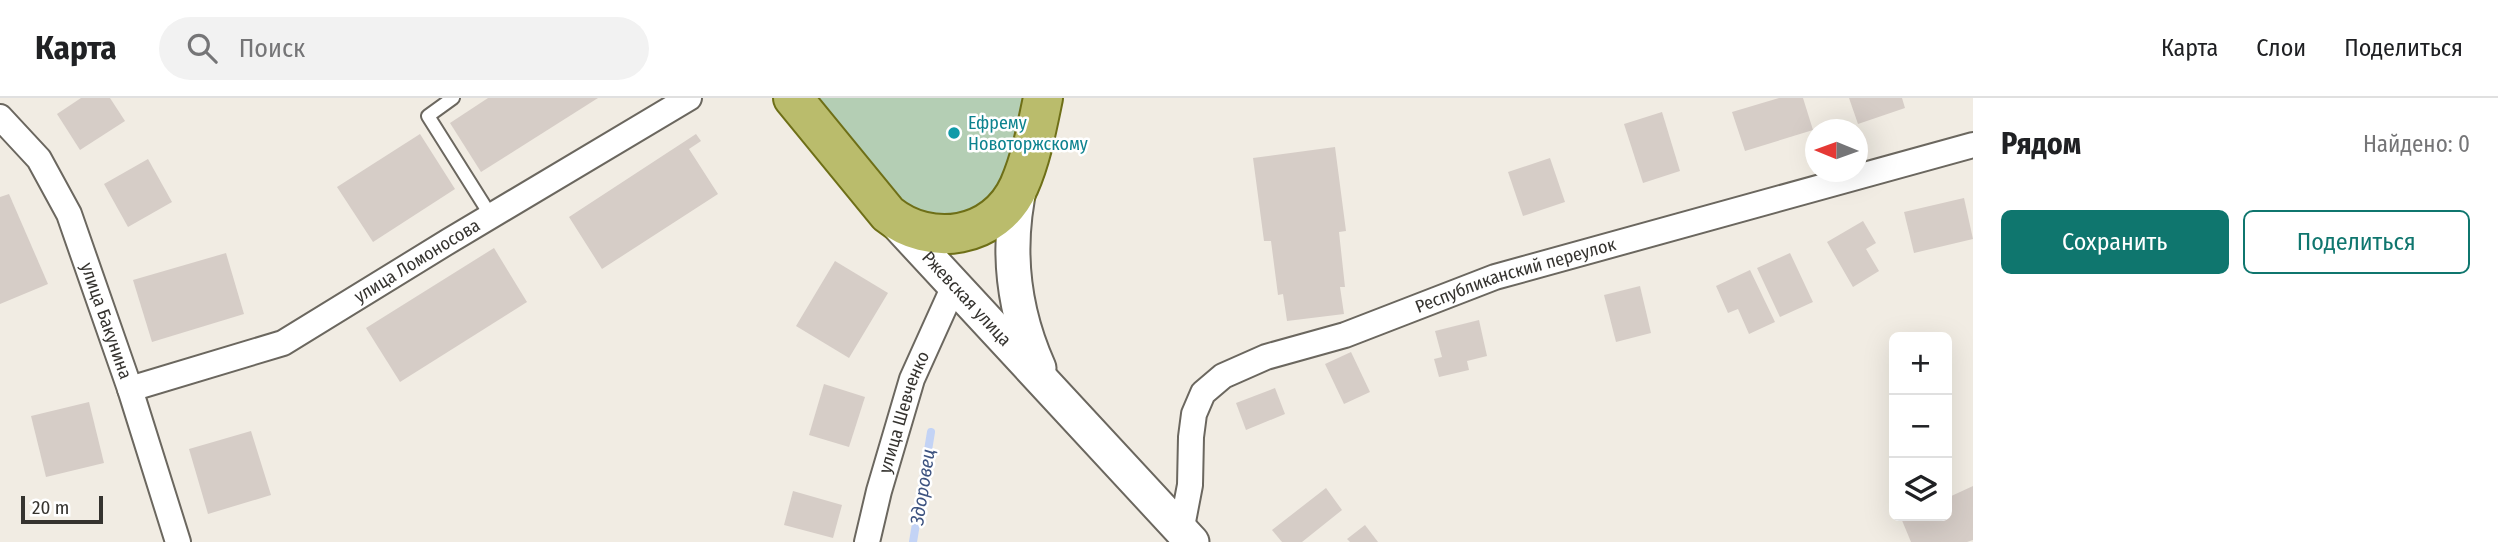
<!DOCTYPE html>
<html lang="ru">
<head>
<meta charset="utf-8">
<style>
  body { margin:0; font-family:"Fira Sans Condensed",sans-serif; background:#f2f2f2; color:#202124 }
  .controls { position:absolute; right:21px; bottom:21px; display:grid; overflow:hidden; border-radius:10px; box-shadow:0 7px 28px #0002 }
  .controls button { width:63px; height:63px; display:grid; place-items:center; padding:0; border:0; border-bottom:2px solid #e0e0e0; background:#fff; color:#202124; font:35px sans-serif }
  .compass { position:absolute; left:1805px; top:21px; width:63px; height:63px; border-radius:50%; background:#fff; box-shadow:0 7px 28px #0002; rotate:271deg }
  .scale { position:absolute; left:21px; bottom:18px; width:82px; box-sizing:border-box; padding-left:7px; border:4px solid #35332f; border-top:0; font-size:19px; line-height:24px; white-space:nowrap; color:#35332f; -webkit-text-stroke:5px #fff; paint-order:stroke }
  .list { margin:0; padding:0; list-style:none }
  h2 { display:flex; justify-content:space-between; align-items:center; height:91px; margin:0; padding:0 28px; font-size:30px }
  h2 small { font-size:23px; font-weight:400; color:#757577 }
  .actions { display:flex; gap:14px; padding:21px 28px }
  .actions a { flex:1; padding:16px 0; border:2px solid #0f766e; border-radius:10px; text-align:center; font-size:24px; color:#0f766e }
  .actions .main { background:#0f766e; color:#fff }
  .icon { flex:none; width:38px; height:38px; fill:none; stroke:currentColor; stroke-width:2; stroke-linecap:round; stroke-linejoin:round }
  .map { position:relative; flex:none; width:1973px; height:444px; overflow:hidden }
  header { display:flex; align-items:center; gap:42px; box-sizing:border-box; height:98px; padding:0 35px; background:#fff; border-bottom:2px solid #e0e0e0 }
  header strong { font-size:33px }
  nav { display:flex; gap:38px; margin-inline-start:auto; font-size:24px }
  .search { width:490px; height:63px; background:#f2f2f2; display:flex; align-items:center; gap:18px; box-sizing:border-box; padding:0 24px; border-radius:38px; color:#757577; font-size:26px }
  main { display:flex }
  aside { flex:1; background:#fff }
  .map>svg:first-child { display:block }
  .green { fill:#b4ceb4 }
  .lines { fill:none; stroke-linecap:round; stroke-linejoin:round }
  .stream { stroke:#c3d3f5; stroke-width:8 }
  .building { fill:#d6cdc7 }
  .service-casing { stroke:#6b675f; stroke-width:16 }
  .minor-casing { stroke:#6b675f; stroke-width:28 }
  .secondary-casing { stroke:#6b675f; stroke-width:37 }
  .primary-casing { stroke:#6e6f17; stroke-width:42 }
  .service { stroke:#fff; stroke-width:12 }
  .minor { stroke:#fff; stroke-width:24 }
  .secondary { stroke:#fff; stroke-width:33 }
  .primary { stroke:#babc6c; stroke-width:38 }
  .culture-dot { fill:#0f9aa8; stroke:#fff; stroke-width:2.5 }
  .labels { text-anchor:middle; stroke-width:5; stroke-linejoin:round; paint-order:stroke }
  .culture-label { font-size:18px; fill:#0d838f; stroke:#fff; text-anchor:start }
  .street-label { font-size:18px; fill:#35332f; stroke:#fff }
  .water-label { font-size:19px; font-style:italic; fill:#3d5380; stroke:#fff }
</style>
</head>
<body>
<header>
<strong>Карта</strong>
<div class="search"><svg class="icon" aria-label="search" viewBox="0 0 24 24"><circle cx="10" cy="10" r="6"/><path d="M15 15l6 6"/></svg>Поиск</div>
<nav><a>Карта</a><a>Слои</a><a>Поделиться</a></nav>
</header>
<main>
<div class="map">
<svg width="1973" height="444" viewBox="0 0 1973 444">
  <rect width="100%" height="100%" fill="#f1ece3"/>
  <!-- green -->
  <polygon class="green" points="816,0 1023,0 1009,73 977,117 939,124 908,109"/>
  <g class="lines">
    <!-- stream -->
    <polyline class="stream" points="913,444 931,334"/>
  </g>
  <!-- building -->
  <g class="building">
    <polygon points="81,0 110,0 125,23 80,52 57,16"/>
    <polygon points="488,0 598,0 481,74 450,25"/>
    <polygon points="1779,0 1803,0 1813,32 1745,53 1732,14"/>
    <polygon points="1849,0 1902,0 1905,10 1858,26"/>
    <polygon points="1662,14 1680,73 1643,85 1624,26"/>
    <polygon points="420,36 455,91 373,144 337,89"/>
    <polygon points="696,36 701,43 689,51 718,96 602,171 569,119"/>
    <polygon points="1335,49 1346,133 1339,134 1345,189 1340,189 1344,216 1287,223 1283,196 1278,197 1271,143 1264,143 1253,60"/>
    <polygon points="1550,60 1565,104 1523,118 1508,74"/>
    <polygon points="148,61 172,104 128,129 104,86"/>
    <polygon points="9,96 48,186 0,206 0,99"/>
    <polygon points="1964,100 1973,141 1914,155 1904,114"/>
    <polygon points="1863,123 1876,145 1866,151 1879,173 1853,189 1827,144"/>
    <polygon points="494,150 527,204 400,284 366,230"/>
    <polygon points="226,155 244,216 152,244 133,182"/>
    <polygon points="1790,155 1813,204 1780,219 1757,170"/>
    <polygon points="835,163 888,195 849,260 796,228"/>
    <polygon points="1750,172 1775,224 1749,236 1738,211 1728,215 1716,188"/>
    <polygon points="1640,188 1651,235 1616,244 1604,197"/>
    <polygon points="1479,222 1487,258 1467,263 1469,272 1439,279 1434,261 1442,259 1435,233"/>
    <polygon points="1351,254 1370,294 1344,306 1325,266"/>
    <polygon points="824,286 865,299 849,349 809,337"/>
    <polygon points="1275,290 1285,316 1246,332 1236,305"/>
    <polygon points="89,304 104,365 46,379 31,318"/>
    <polygon points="251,333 271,397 208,416 189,351"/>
    <polygon points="1973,388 1973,442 1967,444 1911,444 1901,420 1905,418 1947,418 1947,400"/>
    <polygon points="1326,390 1342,412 1302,444 1282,444 1272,432"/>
    <polygon points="793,393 842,407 833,440 784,427"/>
    <polygon points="1365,427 1378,444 1350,444 1347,441"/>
  </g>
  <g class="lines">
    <!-- service casing -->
    <g class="service-casing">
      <polyline id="service" points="453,0 428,18 491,118"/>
    </g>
    <!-- minor casing -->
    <g class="minor-casing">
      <g id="minor">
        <path id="s1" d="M 0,19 L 39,61 L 69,116 L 130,291 L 178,444"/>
        <path id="s2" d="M 130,291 L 283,245 L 449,143 L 689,0"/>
        <path id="s3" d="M 1181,434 L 1190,387 L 1191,339 L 1194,316 L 1203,295 L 1223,278 L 1266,259 L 1345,237 L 1495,179 L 1973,47"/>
        <path id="s4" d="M 867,444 L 879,393 L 912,281 L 954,188"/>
      </g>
    </g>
    <!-- secondary casing -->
    <g class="secondary-casing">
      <g id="secondary">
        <path d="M 1021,83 C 1006,147 1012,210 1039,270"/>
        <path id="s5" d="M 892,120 L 1192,444"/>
      </g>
    </g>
    <!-- primary casing -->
    <g class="primary-casing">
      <path id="primary" d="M 793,0 L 888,116 C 930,150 995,141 1019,88 C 1031,61 1037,29 1043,0"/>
    </g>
    <!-- service -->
    <use href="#service" class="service"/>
    <!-- minor -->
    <use href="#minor" class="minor"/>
    <!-- secondary -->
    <use href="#secondary" class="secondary"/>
    <!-- primary -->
    <use href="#primary" class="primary"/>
  </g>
  <!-- markers -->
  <circle class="culture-dot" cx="954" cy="35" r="7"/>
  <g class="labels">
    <!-- culture labels -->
    <g class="culture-label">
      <text x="968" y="31">Ефрему<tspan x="968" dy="21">Новоторжскому</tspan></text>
    </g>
    <!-- street labels -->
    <g class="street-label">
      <text dy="6" stroke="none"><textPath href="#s2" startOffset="317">улица Ломоносова</textPath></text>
      <text dy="6" stroke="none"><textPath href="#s3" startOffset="478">Республиканский переулок</textPath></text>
      <text dy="6" stroke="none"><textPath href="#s5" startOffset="110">Ржевская улица</textPath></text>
      <text dy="6" stroke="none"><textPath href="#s1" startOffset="233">улица Бакунина</textPath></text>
      <text dy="6" stroke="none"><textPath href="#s4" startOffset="135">улица Шевченко</textPath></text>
    </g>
    <!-- water labels -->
    <g class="water-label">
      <text transform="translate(922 389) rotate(-81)" y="7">Здоровец</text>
    </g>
  </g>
</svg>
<div class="controls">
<button>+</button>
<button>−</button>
<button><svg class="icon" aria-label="layers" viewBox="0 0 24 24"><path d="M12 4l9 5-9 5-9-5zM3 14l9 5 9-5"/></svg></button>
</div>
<svg class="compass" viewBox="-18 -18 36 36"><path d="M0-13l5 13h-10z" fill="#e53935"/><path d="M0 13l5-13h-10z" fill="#757577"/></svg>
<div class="scale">20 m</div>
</div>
<aside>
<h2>Рядом<small>Найдено: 0</small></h2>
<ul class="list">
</ul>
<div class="actions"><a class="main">Сохранить</a><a>Поделиться</a></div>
</aside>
</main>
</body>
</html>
